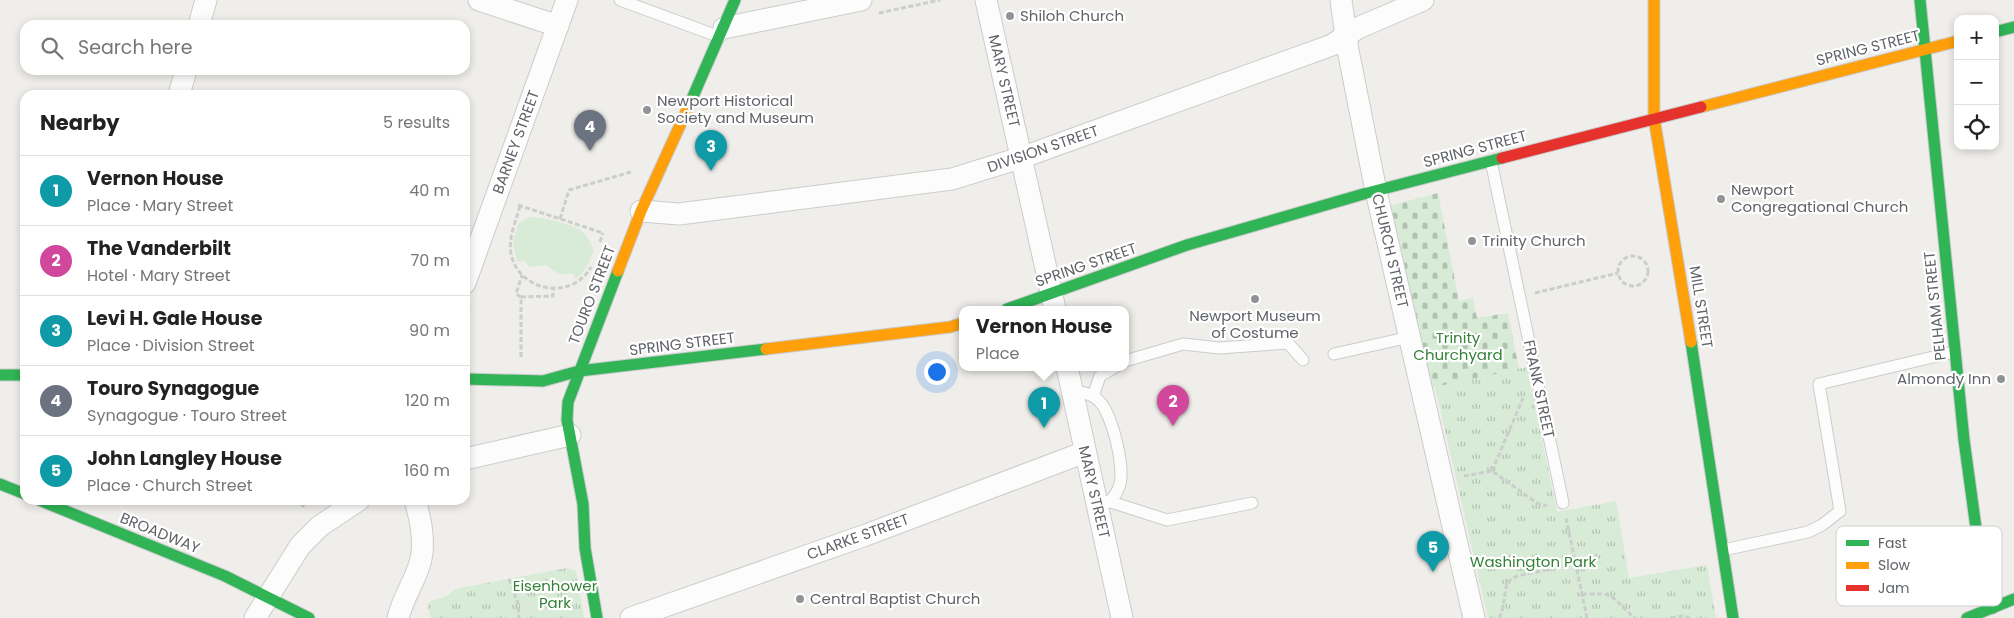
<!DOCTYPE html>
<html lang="en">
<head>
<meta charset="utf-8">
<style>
  body { margin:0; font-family:Poppins,sans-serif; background:#f2f2f2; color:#222 }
  .controls { position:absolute; right:15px; top:15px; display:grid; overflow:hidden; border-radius:10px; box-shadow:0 2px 8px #0003 }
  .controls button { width:45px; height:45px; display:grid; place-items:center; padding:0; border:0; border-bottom:1px solid #e0e0e0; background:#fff; color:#222; font:25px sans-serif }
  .you { position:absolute; left:936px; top:371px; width:18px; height:18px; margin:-12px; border:4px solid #fff; border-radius:50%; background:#1a73e8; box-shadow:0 0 0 8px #1a73e833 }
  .badge { display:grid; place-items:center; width:32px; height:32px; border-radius:50%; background:#919496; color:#fff; font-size:16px; font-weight:700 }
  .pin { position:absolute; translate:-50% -41px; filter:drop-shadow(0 1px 2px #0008) }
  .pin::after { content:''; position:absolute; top:26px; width:18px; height:15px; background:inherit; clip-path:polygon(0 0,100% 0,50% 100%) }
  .popup { position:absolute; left:959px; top:306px; width:170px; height:65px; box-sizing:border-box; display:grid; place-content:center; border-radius:10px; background:#fff; filter:drop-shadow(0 1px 4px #0005); font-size:16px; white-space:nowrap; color:#767676 }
  .popup b { font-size:19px; color:#222 }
  .popup::after { content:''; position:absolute; left:50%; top:100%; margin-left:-10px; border:10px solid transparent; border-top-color:#fff }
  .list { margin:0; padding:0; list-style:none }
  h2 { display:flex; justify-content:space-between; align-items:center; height:65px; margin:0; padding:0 20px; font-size:21px }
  h2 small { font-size:16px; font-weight:400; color:#767676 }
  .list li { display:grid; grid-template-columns:32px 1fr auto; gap:15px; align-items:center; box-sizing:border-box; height:70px; padding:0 20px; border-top:1px solid #e0e0e0 }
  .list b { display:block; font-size:19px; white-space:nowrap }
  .list p { margin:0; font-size:16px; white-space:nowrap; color:#767676 }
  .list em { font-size:16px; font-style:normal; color:#767676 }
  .icon { flex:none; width:28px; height:28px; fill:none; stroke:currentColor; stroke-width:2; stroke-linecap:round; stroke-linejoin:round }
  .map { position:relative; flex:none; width:2014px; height:618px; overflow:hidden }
  .search { position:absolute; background:#fff; box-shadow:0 2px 8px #0003; left:20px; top:20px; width:450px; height:55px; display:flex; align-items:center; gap:12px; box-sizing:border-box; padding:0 18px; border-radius:15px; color:#767676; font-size:19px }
  .panel { position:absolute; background:#fff; box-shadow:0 2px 8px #0003; left:20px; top:90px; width:450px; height:415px; border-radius:15px }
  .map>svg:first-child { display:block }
  .grass { fill:#d8ebd6 }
  .cemetery { fill:url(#cemetery-stones) }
  .park { fill:url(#park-tufts) }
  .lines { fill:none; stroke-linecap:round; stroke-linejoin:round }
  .lane-casing { stroke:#cbcccc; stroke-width:13 }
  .street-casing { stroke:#cbcccc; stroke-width:23 }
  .fast-casing { stroke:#cacacb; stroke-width:13 }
  .slow-casing { stroke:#cacacb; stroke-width:13 }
  .jam-casing { stroke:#cacacb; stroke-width:13 }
  .path { stroke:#cacfcc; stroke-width:3; stroke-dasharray:5 2.5; stroke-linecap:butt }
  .lane { stroke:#fdfcfc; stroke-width:11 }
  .street { stroke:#fdfcfc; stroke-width:21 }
  .fast { stroke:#30b455; stroke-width:11 }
  .slow { stroke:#ff9f0a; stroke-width:11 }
  .jam { stroke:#e5322d; stroke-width:11 }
  .poi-dot { fill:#919496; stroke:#fff; stroke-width:2 }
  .labels { text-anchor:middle; stroke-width:4.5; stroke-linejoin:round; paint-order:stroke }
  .poi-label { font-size:15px; fill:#5f6368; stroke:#fff; text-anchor:start }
  .street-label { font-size:15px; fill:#5f6368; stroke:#fff }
  .park-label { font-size:15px; fill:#348238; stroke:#fff }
  .key { fill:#fff; stroke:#cfd0d2; stroke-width:1 }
  .key-label { font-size:14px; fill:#5f6368 }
</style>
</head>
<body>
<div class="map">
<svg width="2014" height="618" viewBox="0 0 2014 618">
  <defs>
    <pattern id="cemetery-stones" width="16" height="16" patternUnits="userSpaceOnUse" patternTransform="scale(1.25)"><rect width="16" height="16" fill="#d8ebd6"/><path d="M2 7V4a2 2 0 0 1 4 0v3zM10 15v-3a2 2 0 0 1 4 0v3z" fill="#b2c2b1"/></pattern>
    <pattern id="park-tufts" width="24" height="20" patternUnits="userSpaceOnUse" patternTransform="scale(1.25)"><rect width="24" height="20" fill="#d8ebd6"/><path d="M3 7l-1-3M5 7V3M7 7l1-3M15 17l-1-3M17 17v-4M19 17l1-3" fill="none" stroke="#b2c2b1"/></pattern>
  </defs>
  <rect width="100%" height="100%" fill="#efeeea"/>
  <!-- grass -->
  <path class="grass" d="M 529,217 C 542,217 569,223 580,230 C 587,234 590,243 594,250 C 589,263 586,272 575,279 L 573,274 L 570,273 C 557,277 555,270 545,265 L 530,267 L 524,261 L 517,261 L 513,242 L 518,224 Z"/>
  <!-- cemetery -->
  <polygon class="cemetery" points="1438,193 1459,301 1473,298 1477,318 1508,313 1519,369 1431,388 1389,206"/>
  <!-- park -->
  <g class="park">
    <polygon points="1527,367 1557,512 1616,501 1629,578 1707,565 1716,618 1488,618 1435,387"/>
    <path d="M 567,568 L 576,571 L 584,618 L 431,618 L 427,604 C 438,596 442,602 455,589 Z"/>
  </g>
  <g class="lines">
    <!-- lane casing -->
    <g class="lane-casing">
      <g id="lane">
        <polyline points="620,0 720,37"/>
        <polyline points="1491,161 1563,503"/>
        <polyline points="1334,354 1410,337"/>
        <polyline points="1125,361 1183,344 1219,348 1288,343 1303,360"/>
        <path d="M 1072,391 C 1081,392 1090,393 1097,399 C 1112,411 1126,469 1119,487 C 1115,498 1109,503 1098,507"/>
        <polyline points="1093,396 1100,376 1115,367"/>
        <polyline points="1111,502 1167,520 1252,503"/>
        <polyline points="1723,550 1808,532 1822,525 1840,511 1819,384 1954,352"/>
      </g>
    </g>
    <!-- street casing -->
    <g class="street-casing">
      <g id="street">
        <polyline points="479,0 558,26"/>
        <polyline points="986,0 1055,309"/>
        <polyline points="1341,0 1348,50 1376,191 1474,618"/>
        <polyline points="199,25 206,0"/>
        <polyline points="724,28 861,0"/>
        <polyline points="179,95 186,70"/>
        <polyline points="641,211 679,214 952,179 1029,155 1332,45 1358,28 1423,0"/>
        <polyline points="465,283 567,0"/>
        <polyline points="1067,367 1122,618"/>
        <polyline points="465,459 570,435"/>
        <polyline points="255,618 300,546 320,526 359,500"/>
        <path d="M 398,618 C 403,597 417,578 421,559 C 425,541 420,517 415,500"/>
        <polyline points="631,618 866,535 1085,452"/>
      </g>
    </g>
    <!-- fast casing -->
    <g class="fast-casing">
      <g id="fast">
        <polyline points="1920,0 1964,440 1976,528 1993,608"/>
        <polyline points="1995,32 2014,27"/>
        <polyline points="691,101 735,0"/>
        <polyline points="1007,309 1187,245 1367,193 1502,158"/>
        <polyline points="1691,342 1733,618"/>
        <polyline points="0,375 25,375"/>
        <polyline points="465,379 543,381 579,371 766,349"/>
        <polyline points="0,484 25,494"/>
        <polyline points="39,500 225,576 309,618"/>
        <polyline points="597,618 585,548 583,504 567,420 568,402 618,271"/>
        <polyline points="1967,618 2014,599"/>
      </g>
    </g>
    <!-- slow casing -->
    <g class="slow-casing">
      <g id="slow">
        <polyline points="1654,0 1654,118 1691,342"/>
        <polyline points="1701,107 1958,41"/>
        <polyline points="618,271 641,211 691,101"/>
        <polyline points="766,349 950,327 963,323"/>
      </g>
    </g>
    <!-- jam casing -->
    <g class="jam-casing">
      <polyline id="jam" points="1502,158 1701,107"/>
    </g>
    <!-- path -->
    <g class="path">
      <polyline points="879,13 940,0"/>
      <polyline points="518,205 603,233"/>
      <path d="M 520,206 C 516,221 508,238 511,254 C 519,292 572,301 591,267"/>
      <polyline points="560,219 569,190 631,172"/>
      <polyline points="600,242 603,233"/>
      <circle cx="1633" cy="271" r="15"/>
      <polyline points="1535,293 1618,273"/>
      <polyline points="521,297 516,294 522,275"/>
      <polyline points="465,318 470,304"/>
      <polyline points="521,357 521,297 553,296 553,289"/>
      <polyline points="1492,471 1523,398"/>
      <polyline points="1464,476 1492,471 1537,503 1547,506"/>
      <polyline points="294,500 307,508"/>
      <polyline points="1566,518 1587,618"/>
      <polyline points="509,579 518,603 519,618"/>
      <path d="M 1582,595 C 1615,590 1612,599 1635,618"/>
      <polyline points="1499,618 1502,612 1507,582 1517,576 1575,564"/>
      <polyline points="1671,618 1683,616 1690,618"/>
    </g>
    <!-- lane -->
    <use href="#lane" class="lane"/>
    <!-- street -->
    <use href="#street" class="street"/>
    <!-- fast -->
    <use href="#fast" class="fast"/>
    <!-- slow -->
    <use href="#slow" class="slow"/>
    <!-- jam -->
    <use href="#jam" class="jam"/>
  </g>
  <!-- markers -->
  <g class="poi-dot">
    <circle cx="1010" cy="16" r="5"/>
    <circle cx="647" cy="110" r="5"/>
    <circle cx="1721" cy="199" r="5"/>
    <circle cx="1472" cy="241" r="5"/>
    <circle cx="1255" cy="299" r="5"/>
    <circle cx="2001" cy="379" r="5"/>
    <circle cx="800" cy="599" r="5"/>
  </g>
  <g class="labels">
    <!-- poi labels -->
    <g class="poi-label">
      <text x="1020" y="21">Shiloh Church</text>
      <text x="657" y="106">Newport Historical<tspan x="657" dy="17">Society and Museum</tspan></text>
      <text x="1731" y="195">Newport<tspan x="1731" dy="17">Congregational Church</tspan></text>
      <text x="1482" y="246">Trinity Church</text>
      <text x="1255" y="321" text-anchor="middle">Newport Museum<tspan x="1255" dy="17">of Costume</tspan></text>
      <text x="1991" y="384" text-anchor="end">Almondy Inn</text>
      <text x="810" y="604">Central Baptist Church</text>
    </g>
    <!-- street labels -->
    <g class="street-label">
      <text transform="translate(1868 48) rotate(-14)" y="5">SPRING STREET</text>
      <text transform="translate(1004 81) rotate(77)" y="5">MARY STREET</text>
      <text transform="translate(516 142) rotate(-70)" y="5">BARNEY STREET</text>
      <text transform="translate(1043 149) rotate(-19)" y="5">DIVISION STREET</text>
      <text transform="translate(1475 149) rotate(-15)" y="5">SPRING STREET</text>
      <text transform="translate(1390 251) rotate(77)" y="5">CHURCH STREET</text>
      <text transform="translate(1086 265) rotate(-19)" y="5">SPRING STREET</text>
      <text transform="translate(592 295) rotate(-69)" y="5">TOURO STREET</text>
      <text transform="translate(1935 306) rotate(-96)" y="5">PELHAM STREET</text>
      <text transform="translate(1701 307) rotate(81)" y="5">MILL STREET</text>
      <text transform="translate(682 344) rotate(-7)" y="5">SPRING STREET</text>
      <text transform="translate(1539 389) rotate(78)" y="5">FRANK STREET</text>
      <text transform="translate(1094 492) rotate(77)" y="5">MARY STREET</text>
      <text transform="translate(160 533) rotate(22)" y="5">BROADWAY</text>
      <text transform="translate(858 537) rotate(-20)" y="5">CLARKE STREET</text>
    </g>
    <!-- park labels -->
    <g class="park-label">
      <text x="1458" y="343">Trinity<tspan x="1458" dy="17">Churchyard</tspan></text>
      <text x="1533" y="567">Washington Park</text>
      <text x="555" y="591">Eisenhower<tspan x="555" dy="17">Park</tspan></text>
    </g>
  </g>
  <!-- legend -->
  <rect x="1836" y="526" width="166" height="80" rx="8" class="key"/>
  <rect x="1846" y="540" width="23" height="6" fill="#30b455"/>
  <rect x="1846" y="562" width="23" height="7" fill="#ff9f0a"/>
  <rect x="1846" y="585" width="23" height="6" fill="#e5322d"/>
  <g class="key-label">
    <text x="1878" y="548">Fast</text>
    <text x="1878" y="570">Slow</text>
    <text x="1878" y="593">Jam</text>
  </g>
</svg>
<div class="controls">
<button>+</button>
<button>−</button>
<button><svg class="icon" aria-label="locate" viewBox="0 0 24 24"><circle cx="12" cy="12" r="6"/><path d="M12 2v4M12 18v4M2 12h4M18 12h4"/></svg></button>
</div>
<div class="you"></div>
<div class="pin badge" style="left:1044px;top:428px;background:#0f9aa8">1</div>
<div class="popup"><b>Vernon House</b>Place</div>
<div class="pin badge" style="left:1173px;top:426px;background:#d1479c">2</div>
<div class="pin badge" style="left:711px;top:171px;background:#0f9aa8">3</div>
<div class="pin badge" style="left:590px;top:151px;background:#6b7280">4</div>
<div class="pin badge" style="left:1433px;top:572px;background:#0f9aa8">5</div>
<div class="search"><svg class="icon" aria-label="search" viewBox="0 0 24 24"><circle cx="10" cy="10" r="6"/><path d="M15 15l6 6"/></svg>Search here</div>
<section class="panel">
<h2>Nearby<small>5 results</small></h2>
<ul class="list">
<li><span class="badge" style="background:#0f9aa8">1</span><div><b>Vernon House</b><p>Place · Mary Street</p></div><em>40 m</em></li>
<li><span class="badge" style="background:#d1479c">2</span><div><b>The Vanderbilt</b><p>Hotel · Mary Street</p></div><em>70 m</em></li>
<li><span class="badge" style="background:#0f9aa8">3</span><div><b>Levi H. Gale House</b><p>Place · Division Street</p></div><em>90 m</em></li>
<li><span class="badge" style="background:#6b7280">4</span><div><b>Touro Synagogue</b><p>Synagogue · Touro Street</p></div><em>120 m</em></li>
<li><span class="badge" style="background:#0f9aa8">5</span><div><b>John Langley House</b><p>Place · Church Street</p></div><em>160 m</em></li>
</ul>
</section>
</div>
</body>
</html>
